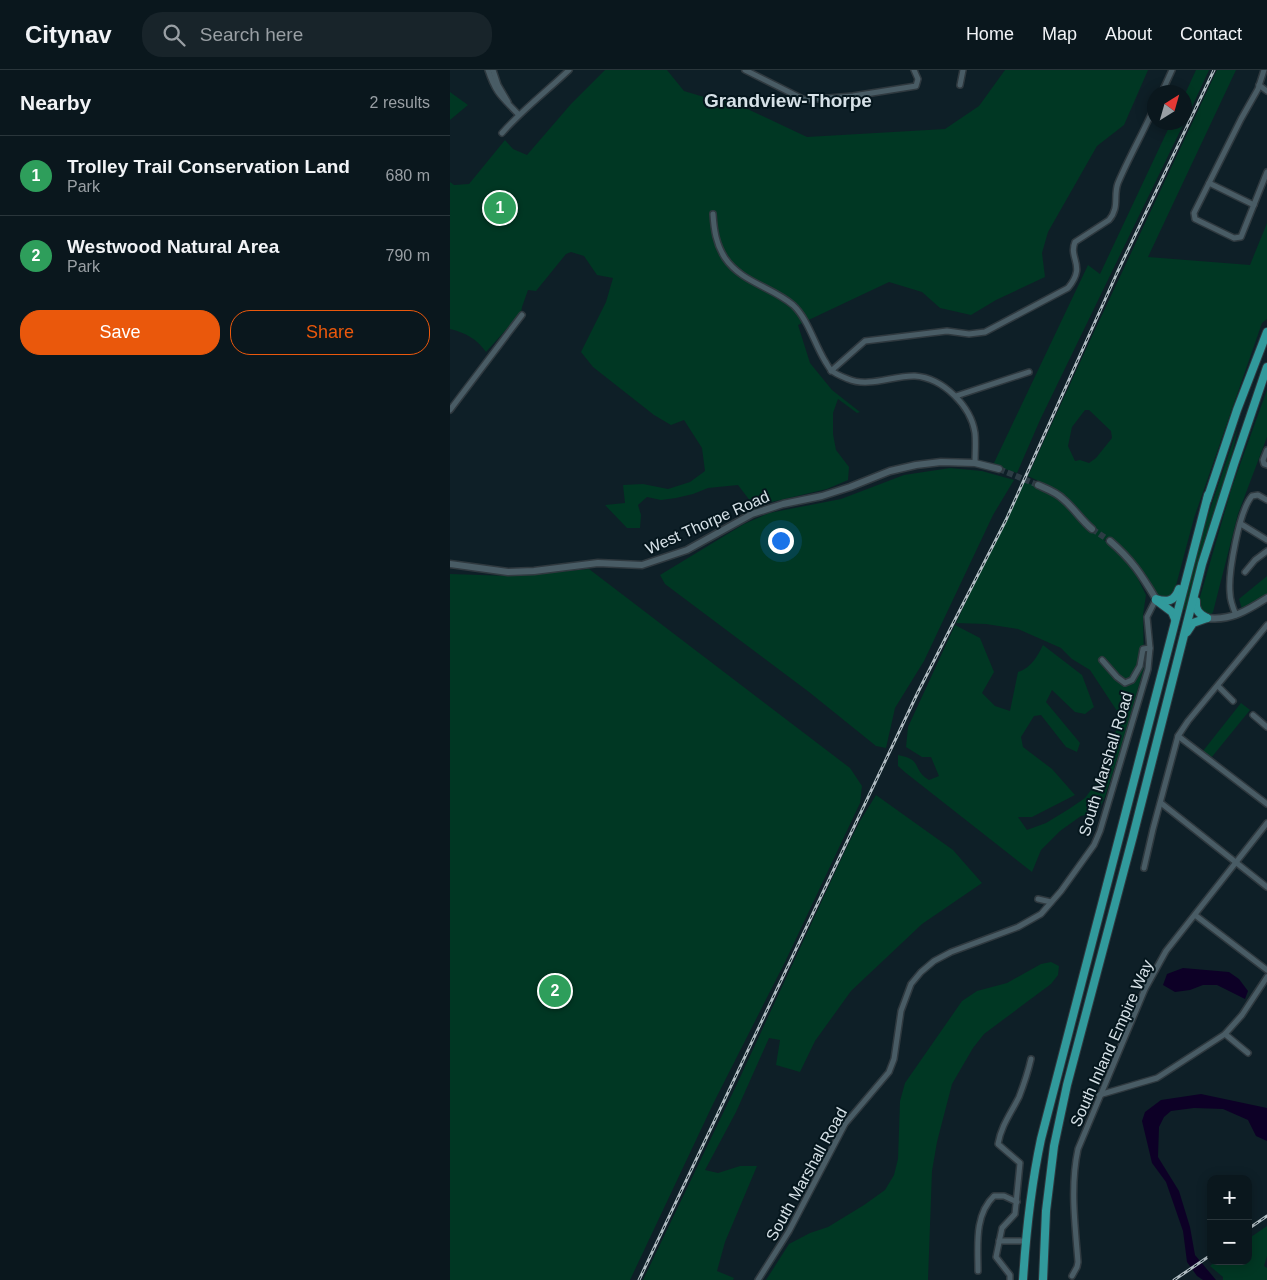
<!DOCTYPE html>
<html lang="en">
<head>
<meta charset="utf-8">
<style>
  body { margin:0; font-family:Helvetica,sans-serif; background:#18242a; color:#f1f3f6 }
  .controls { position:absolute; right:15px; bottom:15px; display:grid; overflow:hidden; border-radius:10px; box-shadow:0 2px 12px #0003 }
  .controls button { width:45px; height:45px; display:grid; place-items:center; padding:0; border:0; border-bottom:1px solid #2a363b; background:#0a171d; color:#f1f3f6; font:25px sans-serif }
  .compass { position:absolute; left:697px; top:15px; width:45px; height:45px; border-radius:50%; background:#0a171d; box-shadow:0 2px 12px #0003; rotate:37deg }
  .you { position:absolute; left:330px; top:470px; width:18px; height:18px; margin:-12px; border:4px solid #fff; border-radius:50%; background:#1a73e8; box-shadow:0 0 0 8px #1a73e833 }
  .badge { display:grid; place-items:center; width:32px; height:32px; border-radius:50%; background:#ea580c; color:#fff; font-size:16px; font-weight:700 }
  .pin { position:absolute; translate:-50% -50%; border:2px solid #fff; box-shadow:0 1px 5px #0006 }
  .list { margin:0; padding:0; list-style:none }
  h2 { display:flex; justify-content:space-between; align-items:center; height:65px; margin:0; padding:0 20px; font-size:21px }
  h2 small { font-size:16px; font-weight:400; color:#999fa4 }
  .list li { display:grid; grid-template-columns:32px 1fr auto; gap:15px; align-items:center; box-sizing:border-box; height:80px; padding:0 20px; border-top:1px solid #2a363b }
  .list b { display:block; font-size:19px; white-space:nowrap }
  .list p { margin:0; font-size:16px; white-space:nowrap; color:#999fa4 }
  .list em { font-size:16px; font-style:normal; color:#999fa4 }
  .actions { display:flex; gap:10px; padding:15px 20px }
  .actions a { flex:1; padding:11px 0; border:1px solid #ea580c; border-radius:20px; text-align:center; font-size:18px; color:#ea580c }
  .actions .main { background:#ea580c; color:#fff }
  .icon { flex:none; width:28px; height:28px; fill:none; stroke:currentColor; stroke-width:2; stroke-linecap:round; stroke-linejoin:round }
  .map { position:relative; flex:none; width:817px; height:1210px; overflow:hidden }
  header { display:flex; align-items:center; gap:30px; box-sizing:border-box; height:70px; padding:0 25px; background:#0a171d; border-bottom:1px solid #2a363b }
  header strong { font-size:24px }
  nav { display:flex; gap:28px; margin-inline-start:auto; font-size:18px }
  .search { width:350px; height:45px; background:#18242a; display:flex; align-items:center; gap:12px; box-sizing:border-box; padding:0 18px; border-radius:20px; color:#999fa4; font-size:19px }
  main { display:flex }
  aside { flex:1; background:#0a171d }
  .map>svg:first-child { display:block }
  .green { fill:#003723; fill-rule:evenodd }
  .water { fill:#0d0026 }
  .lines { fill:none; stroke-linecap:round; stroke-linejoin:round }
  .tertiary-tunnel { stroke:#2c3c44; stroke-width:6; stroke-dasharray:6 3; stroke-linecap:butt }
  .minor-casing { stroke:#2f393f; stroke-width:8 }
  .tertiary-casing { stroke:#2f393f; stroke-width:9 }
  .trunk-casing { stroke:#2f393f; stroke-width:10 }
  .minor { stroke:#495c65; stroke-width:5 }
  .tertiary { stroke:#495c65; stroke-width:6 }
  .trunk { stroke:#319a9c; stroke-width:8 }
  .rail-casing { stroke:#b0bcc2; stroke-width:3 }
  .rail { stroke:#05161d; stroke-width:1; stroke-dasharray:4; stroke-linecap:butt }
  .labels { text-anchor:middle; stroke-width:4; stroke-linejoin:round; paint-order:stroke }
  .street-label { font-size:16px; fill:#d6e1e7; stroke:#05161d }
  .quarter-label { font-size:19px; font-weight:bold; fill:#d6e1e7; stroke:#05161d }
</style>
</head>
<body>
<header>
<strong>Citynav</strong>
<div class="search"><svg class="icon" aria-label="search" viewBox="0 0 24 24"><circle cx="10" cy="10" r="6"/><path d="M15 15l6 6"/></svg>Search here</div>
<nav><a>Home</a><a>Map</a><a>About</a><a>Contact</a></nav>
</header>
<main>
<aside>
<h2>Nearby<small>2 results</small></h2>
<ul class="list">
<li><span class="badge" style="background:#2e9e5b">1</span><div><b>Trolley Trail Conservation Land</b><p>Park</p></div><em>680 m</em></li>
<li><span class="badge" style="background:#2e9e5b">2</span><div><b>Westwood Natural Area</b><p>Park</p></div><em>790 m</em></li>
</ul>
<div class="actions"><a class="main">Save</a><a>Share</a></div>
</aside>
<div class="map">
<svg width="817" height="1210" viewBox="0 0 817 1210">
  <rect width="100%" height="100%" fill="#0e1f27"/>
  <!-- green -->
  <g class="green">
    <path d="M 155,0 L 217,0 L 234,21 L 254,27 L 274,28 L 357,67 L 495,59 L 529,36 L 555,0 L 698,0 L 674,55 L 647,76 L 598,162 L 592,183 L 595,207 L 546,230 L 521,245 L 490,238 L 472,222 L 439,212 L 348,255 L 360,293 L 382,320 L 410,342 L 407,343 L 388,329 L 383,343 L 383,364 L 386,380 L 399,397 L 398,410 L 377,419 L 304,436 L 288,415 L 258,418 L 243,424 L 226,428 L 211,430 L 197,427 L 188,435 L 191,445 L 190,458 L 177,458 L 155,435 L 175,433 L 173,415 L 193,414 L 218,419 L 240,412 L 255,401 L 252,378 L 234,350 L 221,355 L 204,345 L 143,297 L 131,282 L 156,232 L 163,208 L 147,205 L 134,186 L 121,182 L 116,184 L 86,221 L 78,220 L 72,237 L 71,243 L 36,282 C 27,269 16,263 0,259 L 0,112 L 4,115 L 19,114 L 55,70 L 63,79 L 77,85 L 121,34 Z"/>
    <polygon points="746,0 759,0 735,52 735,24"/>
    <path d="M 767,0 L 786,0 L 698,187 L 800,195 L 817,153 L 817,249 L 812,253 L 744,448 L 724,523 L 720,528 L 714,529 C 704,523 700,511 693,502 C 683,488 673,478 660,468 L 654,470 L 683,499 L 696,525 L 693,545 L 694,597 L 673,672 L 655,727 L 648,742 L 631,746 L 610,761 L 591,780 L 582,802 L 456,703 L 448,696 L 448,685 C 474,690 461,699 479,710 L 489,706 L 481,687 L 472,687 L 456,677 L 458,657 L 505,555 L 530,568 L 544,602 L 532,623 L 545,636 L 560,641 L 568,602 C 581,598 587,587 593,575 L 632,605 L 644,637 L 635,644 L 625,642 L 602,620 L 596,632 L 630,673 L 627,682 L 616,677 L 591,645 L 584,646 L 571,667 L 573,677 L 602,699 L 625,725 L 582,747 L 568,747 L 577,760 L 596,753 L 619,739 L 635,728 L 647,712 L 656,692 L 668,654 L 667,641 L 640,600 L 622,589 L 611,578 L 568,559 L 536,554 L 506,553 L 572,412 C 585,414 603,424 613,433 C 623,442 630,453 641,461 L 643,456 L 618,429 L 605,419 L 578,406 L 643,264 ZM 635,340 L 639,340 L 661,361 L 662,368 L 646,388 L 639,393 L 630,390 L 625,391 L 618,376 L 622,357 Z"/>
    <polygon points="0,22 18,35 0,50"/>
    <polygon points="721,53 734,53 590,350 567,403 543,395 638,195 650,204"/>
    <polygon points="817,320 817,367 788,444 763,542 760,546 750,541 748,534 782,417"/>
    <polygon points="788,357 782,385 735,540 731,539 755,454"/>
    <polygon points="500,398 532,401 564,410 543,445 474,591 445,638 436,678 426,676 359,622 215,514 210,505 294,454 319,443 391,429 454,405"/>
    <polygon points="139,499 400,698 412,716 410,733 335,892 263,1034 180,1210 0,1210 0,504 62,506"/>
    <polygon points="817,506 817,524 792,539 789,529"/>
    <polygon points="791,633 800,640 761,688 753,681"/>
    <polygon points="426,725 503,780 532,813 472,854 401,921 365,971 350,1002 326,995 330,970 319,968 286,1042 255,1100 268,1103 290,1096 307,1096 275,1172 267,1201 284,1208 283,1210 193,1210 286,1016 395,781 410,751"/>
    <polygon points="601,892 609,896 608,905 601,914 534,964 523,978 502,1014 487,1072 482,1101 478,1210 316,1210 339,1174 360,1163 378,1157 414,1135 435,1120 444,1105 448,1089 450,1031 455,1013 512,931 527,921 557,913 591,894"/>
    <polygon points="817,1156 817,1186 814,1196 817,1198 817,1210 773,1210 773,1207 760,1196 766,1191 798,1191 798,1169"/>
  </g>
  <!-- water -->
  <g class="water">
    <polygon points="733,898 779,902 789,909 798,921 795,929 767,915 753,915 740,920 725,922 713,915 717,904"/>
    <polygon points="751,1024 817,1038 817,1071 806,1066 798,1050 773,1039 744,1038 721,1041 714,1047 709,1057 708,1087 729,1121 740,1157 745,1185 766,1210 753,1210 747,1206 737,1192 733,1161 716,1112 702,1093 692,1051 695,1042 711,1030"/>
  </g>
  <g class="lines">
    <!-- tertiary-tunnel -->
    <g class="tertiary-tunnel">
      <polyline points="549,399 588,415"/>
      <polyline points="642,459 660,471"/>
    </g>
    <!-- minor casing -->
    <g class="minor-casing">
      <g id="minor">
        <path d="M 38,0 C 46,24 52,27 68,44"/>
        <polyline points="43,0 48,15 58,32"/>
        <polyline points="295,0 355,30 403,26 466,16 468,9 464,0"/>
        <polyline points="814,0 808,19 791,49 744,143 745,149 784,168 791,167 817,102"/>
        <polyline points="510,15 513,0"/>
        <polyline points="809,15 817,21"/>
        <polyline points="712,22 722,0"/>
        <path d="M 52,63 C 72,40 97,21 119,0"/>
        <polyline points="759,113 804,135"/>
        <path d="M 263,144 C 264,160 266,174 275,188 C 291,212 322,217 343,235 C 358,249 364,273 375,291 C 377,294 379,298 381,300 C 385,304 393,307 398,309 C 419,318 444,305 465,306 C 493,308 521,336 525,363 C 526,373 525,383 525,393"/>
        <path d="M 381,301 L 415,271 L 497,261 L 519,264 L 535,262 L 618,218 C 637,195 618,189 625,172 L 659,150 C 670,137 663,126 668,113 C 679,87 693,63 704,38"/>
        <polyline points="506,326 579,302"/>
        <polyline points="0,340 72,245"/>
        <polyline points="817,380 813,390 814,394 817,395"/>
        <polyline points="791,454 817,470"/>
        <polyline points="795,502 805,490 817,481"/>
        <path d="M 786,545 C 783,538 780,530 780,523 C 778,503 789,441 802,426 L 808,425 L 817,430"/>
        <polyline points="652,590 667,607 675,613 682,610 690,596 693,579 700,578"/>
        <polyline points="768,616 783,631"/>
        <polyline points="803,645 817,657"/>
        <polyline points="728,666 817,734"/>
        <polyline points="711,733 817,817"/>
        <polyline points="694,798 703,759 728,666 738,651 817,555"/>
        <polyline points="588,829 601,832"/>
        <polyline points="745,845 817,900"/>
        <polyline points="775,964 798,983"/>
        <polyline points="649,1025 707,1008 775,964 792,945 817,907"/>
        <polyline points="549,1171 575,1171"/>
        <path d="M 528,1201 C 528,1176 524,1145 544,1126 L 554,1126 L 567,1132"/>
        <path d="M 622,1206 L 627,1197 L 628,1192 C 625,1154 620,1116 628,1079 L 695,919 L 716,881 L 817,753"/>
        <polyline points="308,1210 339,1161 395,1054 439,1002 444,989 451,941 461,914 471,902 484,891 501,882 568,857 591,844 611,821 644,775 650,761 698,599 700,578 697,547 706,529"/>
        <path d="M 560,1210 L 560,1205 L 546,1187 L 552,1158 L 565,1144 L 570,1093 L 548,1074 C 551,1056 561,1043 569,1027 C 574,1014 578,1002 581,989"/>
      </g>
    </g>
    <!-- tertiary casing -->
    <g class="tertiary-casing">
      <g id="tertiary">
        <path d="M 588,415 C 597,419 606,422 613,429 C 624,438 631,450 642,459"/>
        <path d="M 660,471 C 682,490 691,504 706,529"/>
        <polyline points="0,494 58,502 84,501 148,493 192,495 237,480 302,444 333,434 372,426 400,417 440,401 466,395 491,392 525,393 549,399"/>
        <path d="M 757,548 C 781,551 798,540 817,528"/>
      </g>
    </g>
    <!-- trunk casing -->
    <g class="trunk-casing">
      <g id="trunk">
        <polyline points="757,430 787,340 817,262"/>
        <path d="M 706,529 C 717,533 725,531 729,519"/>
        <polyline points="706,530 722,542 725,549"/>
        <path d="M 746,531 C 745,540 749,544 757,548"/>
        <polyline points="737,562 743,553 757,548"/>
        <path d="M 573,1210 C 576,1162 581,1116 591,1069 L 758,425"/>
        <polyline points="593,1210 596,1141 604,1076 617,1015 683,766 752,494 784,394 817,297"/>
      </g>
    </g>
    <!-- minor -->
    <use href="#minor" class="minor"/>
    <!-- tertiary -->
    <use href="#tertiary" class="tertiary"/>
    <!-- trunk -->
    <use href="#trunk" class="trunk"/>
    <!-- rail casing -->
    <g class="rail-casing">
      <g id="rail">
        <polyline points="798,1159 817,1146"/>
        <polyline points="189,1210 468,622 556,450 667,203 764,0"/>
        <polyline points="724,1210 761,1185"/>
      </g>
    </g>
    <!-- rail -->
    <use href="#rail" class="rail"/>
  </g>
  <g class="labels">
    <!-- street labels -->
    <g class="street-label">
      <text transform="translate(257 452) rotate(-24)" y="6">West Thorpe Road</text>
      <text transform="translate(655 694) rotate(-73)" y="6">South Marshall Road</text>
      <text transform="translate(661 973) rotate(-66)" y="6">South Inland Empire Way</text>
      <text transform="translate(356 1104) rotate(-61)" y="6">South Marshall Road</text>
    </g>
    <!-- quarter labels -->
    <g class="quarter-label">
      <text x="338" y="37">Grandview-Thorpe</text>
    </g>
  </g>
</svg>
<div class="controls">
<button>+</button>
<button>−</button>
</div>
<svg class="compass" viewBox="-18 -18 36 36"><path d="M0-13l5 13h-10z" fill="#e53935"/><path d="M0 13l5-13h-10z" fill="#999fa4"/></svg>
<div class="you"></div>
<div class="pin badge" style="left:50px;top:138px;background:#2e9e5b">1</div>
<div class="pin badge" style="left:105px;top:921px;background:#2e9e5b">2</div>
</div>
</main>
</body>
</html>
